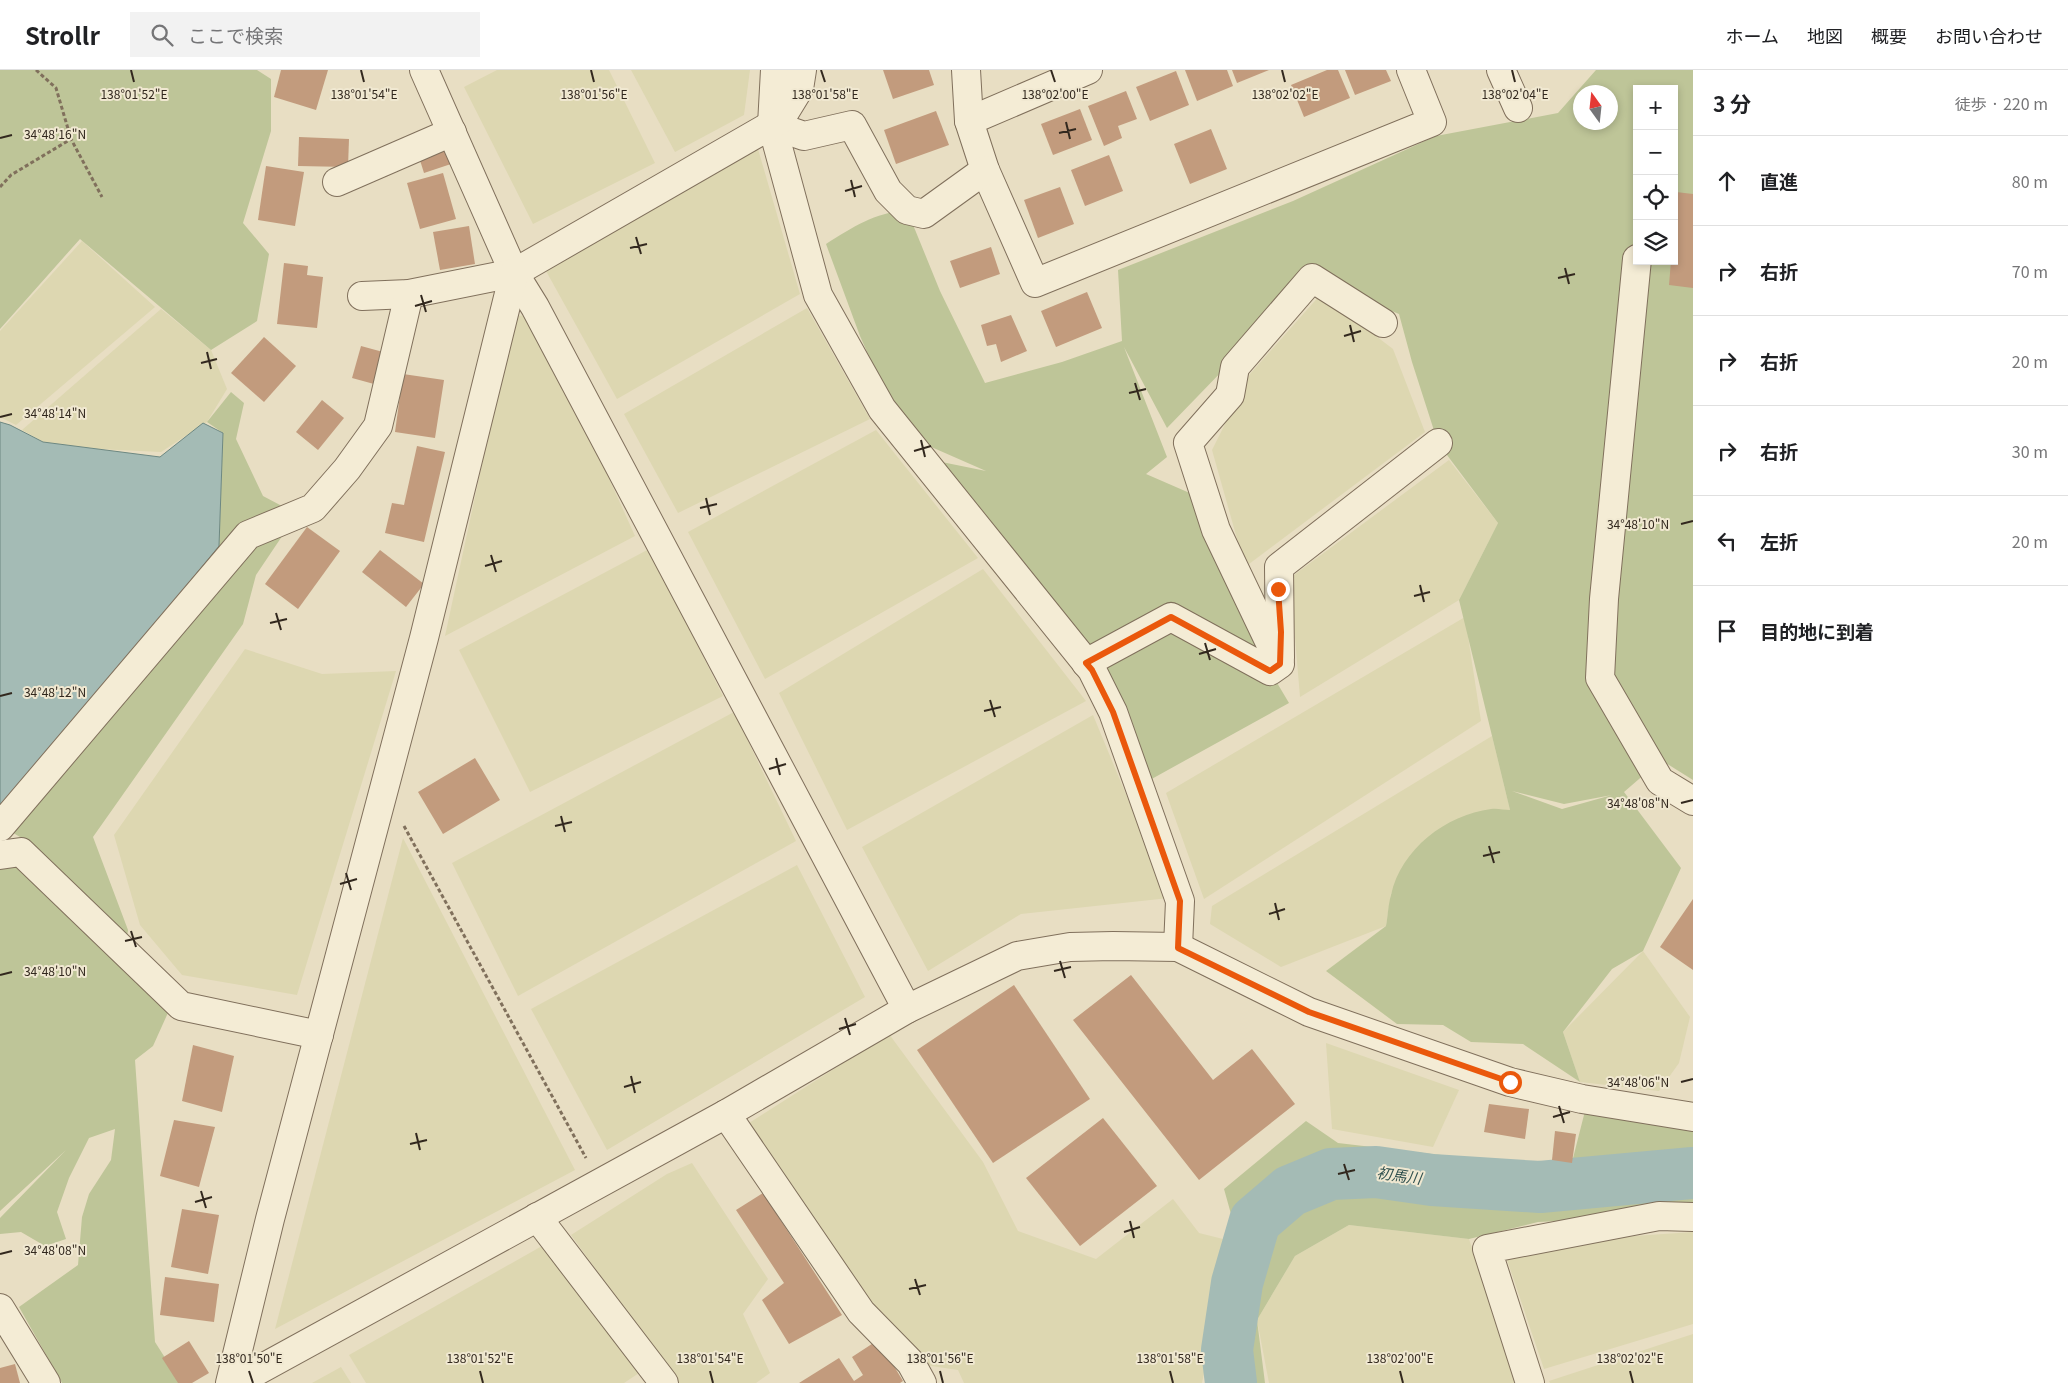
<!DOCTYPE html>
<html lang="ja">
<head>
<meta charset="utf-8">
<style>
  body { margin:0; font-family:Georgia,"Noto Sans JP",serif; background:#f2f2f2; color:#202124 }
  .controls { position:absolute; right:15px; top:15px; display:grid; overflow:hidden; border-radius:0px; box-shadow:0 2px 8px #0003 }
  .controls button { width:45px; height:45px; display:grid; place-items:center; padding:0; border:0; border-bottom:1px solid #e0e0e0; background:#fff; color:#202124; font:25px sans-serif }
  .compass { position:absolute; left:1573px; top:15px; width:45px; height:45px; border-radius:50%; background:#fff; box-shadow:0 2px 8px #0003; rotate:345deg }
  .stop { position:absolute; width:15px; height:15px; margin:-11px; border:4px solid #ea580c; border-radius:50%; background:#fff }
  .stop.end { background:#ea580c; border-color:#fff; box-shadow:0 1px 5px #0008 }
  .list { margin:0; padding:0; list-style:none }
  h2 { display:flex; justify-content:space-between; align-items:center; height:65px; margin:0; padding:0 20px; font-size:21px }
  h2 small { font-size:16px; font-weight:400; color:#757577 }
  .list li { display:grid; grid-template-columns:32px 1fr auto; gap:15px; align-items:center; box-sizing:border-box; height:90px; padding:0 20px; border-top:1px solid #e0e0e0 }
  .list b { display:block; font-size:19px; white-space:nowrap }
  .list em { font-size:16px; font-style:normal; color:#757577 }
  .icon { flex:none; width:28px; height:28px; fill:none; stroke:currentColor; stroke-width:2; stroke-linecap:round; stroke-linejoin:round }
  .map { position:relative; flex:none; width:1693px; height:1313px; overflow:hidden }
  header { display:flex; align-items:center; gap:30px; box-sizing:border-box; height:70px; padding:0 25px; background:#fff; border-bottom:1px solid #e0e0e0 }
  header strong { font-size:24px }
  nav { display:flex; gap:28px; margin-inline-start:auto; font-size:18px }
  .search { width:350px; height:45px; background:#f2f2f2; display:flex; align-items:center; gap:12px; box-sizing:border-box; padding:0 18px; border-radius:0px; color:#757577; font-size:19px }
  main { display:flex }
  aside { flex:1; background:#fff }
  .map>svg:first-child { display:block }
  .farmland { fill:#ddd7b1 }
  .green { fill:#bec598; fill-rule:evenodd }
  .water { fill:#a4bbb5; stroke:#6d8882 }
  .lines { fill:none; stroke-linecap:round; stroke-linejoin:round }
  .river { stroke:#a4bbb5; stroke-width:52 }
  .building { fill:#c29b7d }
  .minor-casing { stroke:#80705c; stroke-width:30 }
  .path { stroke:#80705c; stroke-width:3; stroke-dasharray:4 2.5; stroke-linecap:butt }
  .minor { stroke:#f4ecd5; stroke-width:28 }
  .route { stroke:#ea580c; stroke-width:6 }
  .ticks { fill:none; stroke:#32281e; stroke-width:2 }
  .labels { text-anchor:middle; stroke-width:4; stroke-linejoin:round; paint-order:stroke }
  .water-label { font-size:15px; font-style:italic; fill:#2f504e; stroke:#f0e8d1 }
  .ticks-label { font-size:12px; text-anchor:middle; fill:#32281e; stroke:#f0e8d1; stroke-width:4; stroke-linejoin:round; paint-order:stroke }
</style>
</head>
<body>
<header>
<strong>Strollr</strong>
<div class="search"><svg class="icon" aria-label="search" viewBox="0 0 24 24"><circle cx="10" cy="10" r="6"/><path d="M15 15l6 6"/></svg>ここで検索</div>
<nav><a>ホーム</a><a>地図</a><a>概要</a><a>お問い合わせ</a></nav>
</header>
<main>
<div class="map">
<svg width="1693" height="1313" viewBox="0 0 1693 1313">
  <rect width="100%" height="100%" fill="#e8dec3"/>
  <!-- farmland -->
  <g class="farmland">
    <polygon points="497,0 609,0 655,93 533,154 464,17"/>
    <polygon points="631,0 750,0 744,45 675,82"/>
    <polygon points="758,79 800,224 617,329 546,201"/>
    <polygon points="82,171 155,237 16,355 0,347 0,261"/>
    <polygon points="1321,224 1393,279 1425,362 1245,497 1212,380 1250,304"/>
    <polygon points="807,238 870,349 678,443 624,344"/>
    <polygon points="161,239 211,280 227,319 207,352 161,382 98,379 43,372 22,360"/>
    <polygon points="529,245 607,404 635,466 445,566 514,246"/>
    <polygon points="876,360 978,488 765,609 688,462"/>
    <polygon points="1449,390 1498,453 1459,530 1300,627 1290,508"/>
    <polygon points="649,479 723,626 530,722 459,580"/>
    <polygon points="983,499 1086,631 847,760 779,623"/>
    <polygon points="1465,547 1481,651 1204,829 1166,723"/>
    <polygon points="245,579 322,604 396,601 297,925 182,905 140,855 114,765"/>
    <polygon points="734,642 796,771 518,926 452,793"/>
    <polygon points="1093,645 1169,828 1021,844 928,901 862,777"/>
    <polygon points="1492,666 1510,740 1391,823 1386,856 1281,897 1210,854 1212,836"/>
    <polygon points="403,768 575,1100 275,1259"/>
    <polygon points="797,795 865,927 607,1080 531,939"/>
    <polygon points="1643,881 1690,947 1679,993 1659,1021 1580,1012 1563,962"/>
    <polygon points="889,964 983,1092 1018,1161 1096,1189 1173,1129 1199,1163 1231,1171 1202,1313 964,1313 958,1300 911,1293 850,1226 749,1053"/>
    <polygon points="1326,973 1459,1020 1433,1077 1332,1059"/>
    <polygon points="692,1093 768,1209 743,1244 770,1303 756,1313 678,1313 571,1165 667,1104"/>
    <polygon points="1349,1155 1469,1169 1516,1313 1269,1313 1257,1250 1295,1186"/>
    <polygon points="1693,1162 1693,1254 1544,1299 1502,1175"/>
    <polygon points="542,1176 639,1303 624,1313 366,1313 349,1285"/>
    <polygon points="1693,1264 1693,1313 1550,1313 1549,1311"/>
    <polygon points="341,1297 351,1313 312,1313"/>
  </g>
  <!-- green -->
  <g class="green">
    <polygon points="0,0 257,0 271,9 271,61 243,153 269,184 257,251 211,280 80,169 0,259"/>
    <path d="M 1596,0 L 1693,0 L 1693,710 L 1661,690 L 1624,722 L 1681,798 L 1643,881 L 1612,899 L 1563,962 L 1580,1012 L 1523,974 L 1471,972 L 1443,955 L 1397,954 L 1326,901 L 1386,856 C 1388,846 1388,835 1391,825 C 1401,779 1446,745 1491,739 C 1497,738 1504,740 1510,740 L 1459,530 L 1498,453 L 1438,373 L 1412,292 L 1399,244 L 1312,208 L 1167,358 L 1124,277 L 1167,387 L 1146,404 L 1192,424 L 1270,601 L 1289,633 L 1139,716 L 1092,600 L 922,388 L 986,401 L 904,365 L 860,266 L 826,174 C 853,157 874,143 907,140 L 940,221 L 985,313 L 1062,292 L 1122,271 L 1118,200 L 1293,131 L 1436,66 L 1558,43 ZM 1637,19 L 1674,19 L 1674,191 L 1637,191 ZM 1580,22 L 1610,22 L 1610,52 L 1580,52 ZM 1512,721 L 1564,734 L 1612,725 L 1562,739 Z"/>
    <polygon points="231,322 244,333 236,369 263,426 297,444 256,505 243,554 93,767 128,860 126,874 25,770 0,755 0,751 219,476 223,363 207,352"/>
    <polygon points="21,782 171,936 153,976 135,990 155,1272 181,1313 62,1313 19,1237 78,1195 82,1147 89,1124 111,1090 115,1059 89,1068 69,1108 57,1142 66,1169 45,1176 21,1162 0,1164 0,1148 66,1080 0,1141 0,789"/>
    <polygon points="1585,1041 1693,1057 1693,1147 1668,1146 1538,1152 1469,1169 1349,1155 1295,1186 1257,1250 1265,1313 1206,1313 1231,1171 1231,1144 1224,1119 1306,1051 1338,1073 1570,1100"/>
  </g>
  <!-- water -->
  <polygon class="water" points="0,352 10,355 43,372 160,387 203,353 223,363 219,476 0,743"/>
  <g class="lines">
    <!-- river -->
    <polyline class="river" points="1231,1313 1227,1280 1237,1213 1255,1151 1290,1121 1331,1104 1376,1102 1432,1110 1540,1117 1693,1103"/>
  </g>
  <!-- building -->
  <g class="building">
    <polygon points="281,0 328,0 316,40 274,27"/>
    <polygon points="883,0 929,0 934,15 893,29"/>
    <polygon points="1185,0 1227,0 1233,16 1197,31"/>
    <polygon points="1232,0 1269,0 1237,13"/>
    <polygon points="1327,0 1338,0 1350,28 1304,47 1291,15"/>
    <polygon points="1345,0 1386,0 1391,11 1355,25"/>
    <polygon points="1176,1 1189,35 1150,51 1136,17"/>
    <polygon points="1126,21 1137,49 1118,56 1122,68 1104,76 1088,36"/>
    <polygon points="1080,39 1092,70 1053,85 1041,54"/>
    <polygon points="936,41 949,75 896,94 884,60"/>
    <polygon points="1211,59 1227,99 1190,114 1174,74"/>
    <polygon points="299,67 349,69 348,97 298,96"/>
    <polygon points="445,75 451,94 424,103 418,84"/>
    <polygon points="1109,85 1123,121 1085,136 1071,100"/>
    <polygon points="266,96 304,102 295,156 258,150"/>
    <polygon points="443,103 456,149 420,159 407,113"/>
    <polygon points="1060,117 1074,154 1038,168 1024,130"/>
    <polygon points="1676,122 1693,124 1693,218 1669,215 1671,191 1674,191"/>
    <polygon points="469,156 475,194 440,200 433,162"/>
    <polygon points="991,177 1000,204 960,218 950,191"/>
    <polygon points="284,193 308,196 307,205 323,207 317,258 277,254"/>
    <polygon points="1087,222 1102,258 1056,277 1041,241"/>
    <polygon points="1011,245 1027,281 1001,292 996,274 987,276 981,255"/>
    <polygon points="264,267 296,296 264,332 231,303"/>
    <polygon points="361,276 394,285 385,317 352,308"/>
    <polygon points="403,304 444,310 435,368 395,362"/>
    <polygon points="322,330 344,348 318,380 296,362"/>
    <polygon points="417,376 445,382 424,472 385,463 392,433 404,435"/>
    <polygon points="307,457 340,481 298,539 265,514"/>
    <polygon points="380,480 424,514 406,537 362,502"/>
    <polygon points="475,688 500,730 443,764 418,722"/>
    <polygon points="1693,829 1693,900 1660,877"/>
    <polygon points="1131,905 1213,1010 1252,979 1295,1034 1199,1110 1073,950"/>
    <polygon points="1014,915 1090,1029 993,1093 917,980"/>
    <polygon points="193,975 234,986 222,1042 182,1031"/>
    <polygon points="1489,1034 1529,1039 1525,1069 1484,1062"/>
    <polygon points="1103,1048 1157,1116 1080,1176 1026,1108"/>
    <polygon points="174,1050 215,1057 199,1117 160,1106"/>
    <polygon points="1555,1061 1576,1064 1572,1093 1552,1090"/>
    <polygon points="763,1123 842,1245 789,1274 762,1230 784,1213 736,1140"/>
    <polygon points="182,1139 219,1145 208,1204 171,1197"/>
    <polygon points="165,1207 219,1214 214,1252 160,1245"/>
    <polygon points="878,1270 903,1311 900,1313 799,1313 839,1288 854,1311 863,1305 852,1287"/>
    <polygon points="189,1271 209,1303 192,1313 178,1313 162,1288"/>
    <polygon points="15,1294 20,1313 0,1313 0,1298"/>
  </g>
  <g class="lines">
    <!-- minor casing -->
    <g class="minor-casing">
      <g id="minor">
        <polyline points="424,0 514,203 535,237 907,939"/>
        <polyline points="775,0 772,55 818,225 882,339 1092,600 1113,642 1180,831 1178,877"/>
        <polyline points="966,0 969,51 985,100 1035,213 1432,52 1411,0"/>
        <polyline points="1501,0 1518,38"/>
        <polyline points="969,51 1088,0"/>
        <polyline points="772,55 804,66 852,55 888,121 907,140 924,144 985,100"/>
        <polyline points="337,112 452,62"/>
        <polyline points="1637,189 1604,529 1600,608 1660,711 1693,731"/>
        <polyline points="362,226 409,224 514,203 780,50 799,19 802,0"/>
        <polyline points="1280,588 1279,497 1438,373"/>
        <polyline points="1086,593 1171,547 1270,601 1280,594 1216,460 1188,373 1230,325 1235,297 1312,208 1383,253"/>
        <polyline points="0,757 248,465 313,438 347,399 378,356 409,224"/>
        <polyline points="0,785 21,782 181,936 319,965"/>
        <polyline points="726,1044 861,1242 911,1293 922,1313"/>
        <polyline points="537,1147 664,1313"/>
        <polyline points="0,1238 46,1313"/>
        <polyline points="230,1313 270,1149 424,568 514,203"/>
        <polyline points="235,1313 726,1044 907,939 1017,886 1070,877 1113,876 1178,877 1309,942 1510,1012 1582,1029 1693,1047"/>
        <polyline points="1530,1313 1487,1179 1659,1146 1693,1147"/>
      </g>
    </g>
    <!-- path -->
    <g class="path">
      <polyline points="36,0 56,18 71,69 102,127"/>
      <polyline points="0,117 11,105 71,69"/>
      <polyline points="404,756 586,1088"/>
    </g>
    <!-- minor -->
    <use href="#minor" class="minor"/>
  </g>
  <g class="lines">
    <!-- route -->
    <polyline class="route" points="1278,519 1281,562 1280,594 1270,601 1171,547 1086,593 1092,600 1113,642 1180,831 1178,878 1309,942 1510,1012"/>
  </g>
  <!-- ticks -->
  <path class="ticks" d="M 131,0 L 134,12M 361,0 L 364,12M 591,0 L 594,12M 821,0 L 825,12M 1051,0 L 1055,12M 1282,0 L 1285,12M 1512,0 L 1515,12M 1066,52 L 1070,69M 1059,63 L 1076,59M 0,68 L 12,65M 851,110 L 855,127M 845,121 L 862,116M 636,167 L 641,184M 630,178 L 647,174M 1565,198 L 1569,214M 1558,208 L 1575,204M 421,225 L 426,242M 415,236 L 432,231M 1350,255 L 1354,272M 1344,266 L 1361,261M 207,282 L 211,299M 201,293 L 217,289M 1135,313 L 1140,330M 1129,323 L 1146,319M 0,347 L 12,344M 921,370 L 925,387M 914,381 L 931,376M 706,428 L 710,445M 700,438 L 717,434M 1681,454 L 1693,451M 491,485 L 496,502M 485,496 L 502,491M 1420,515 L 1424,532M 1414,526 L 1430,522M 276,543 L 281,560M 270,553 L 287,549M 1205,573 L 1210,590M 1199,584 L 1216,579M 0,626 L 12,623M 990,630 L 995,647M 984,641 L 1001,637M 776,688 L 780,705M 769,699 L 786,694M 1681,733 L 1693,730M 561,746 L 565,762M 555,756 L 572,752M 1489,776 L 1494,793M 1483,786 L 1500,782M 346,803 L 351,820M 340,814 L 357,809M 1275,833 L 1279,850M 1269,844 L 1285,839M 131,861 L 136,877M 125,871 L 142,867M 1060,891 L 1065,908M 1054,901 L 1071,897M 0,905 L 12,902M 845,948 L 850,965M 839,959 L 856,954M 631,1006 L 635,1023M 1681,1012 L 1693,1009M 624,1017 L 641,1012M 1559,1036 L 1564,1053M 1553,1047 L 1570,1042M 416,1063 L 420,1080M 410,1074 L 427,1070M 1344,1094 L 1349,1110M 1338,1104 L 1355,1100M 201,1121 L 206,1138M 195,1132 L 212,1127M 1130,1151 L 1134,1168M 1124,1162 L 1140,1157M 0,1184 L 12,1181M 915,1209 L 920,1225M 909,1219 L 926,1215M 249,1301 L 253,1313M 480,1301 L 483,1313M 710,1301 L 713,1313M 940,1301 L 943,1313M 1170,1301 L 1173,1313M 1400,1301 L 1403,1313M 1630,1301 L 1633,1313"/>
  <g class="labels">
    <!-- water labels -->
    <g class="water-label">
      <text transform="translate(1399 1106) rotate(8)" y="5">初馬川</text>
    </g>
  </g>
  <g class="ticks-label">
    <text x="134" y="29">138°01'52"E</text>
    <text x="364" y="29">138°01'54"E</text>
    <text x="594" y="29">138°01'56"E</text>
    <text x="825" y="29">138°01'58"E</text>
    <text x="1055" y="29">138°02'00"E</text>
    <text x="1285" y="29">138°02'02"E</text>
    <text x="1515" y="29">138°02'04"E</text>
    <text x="55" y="69">34°48'16"N</text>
    <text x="55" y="348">34°48'14"N</text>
    <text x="1638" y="459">34°48'10"N</text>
    <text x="55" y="627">34°48'12"N</text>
    <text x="1638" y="738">34°48'08"N</text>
    <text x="55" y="906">34°48'10"N</text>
    <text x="1638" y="1017">34°48'06"N</text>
    <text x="55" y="1185">34°48'08"N</text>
    <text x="249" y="1293">138°01'50"E</text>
    <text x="480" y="1293">138°01'52"E</text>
    <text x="710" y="1293">138°01'54"E</text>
    <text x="940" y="1293">138°01'56"E</text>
    <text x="1170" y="1293">138°01'58"E</text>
    <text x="1400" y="1293">138°02'00"E</text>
    <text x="1630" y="1293">138°02'02"E</text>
  </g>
</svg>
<div class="controls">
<button>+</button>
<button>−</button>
<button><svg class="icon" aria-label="locate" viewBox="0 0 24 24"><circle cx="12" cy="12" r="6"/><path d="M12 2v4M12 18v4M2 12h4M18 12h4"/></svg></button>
<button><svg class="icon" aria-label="layers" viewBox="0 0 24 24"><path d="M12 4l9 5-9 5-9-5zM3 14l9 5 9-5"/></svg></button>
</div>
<svg class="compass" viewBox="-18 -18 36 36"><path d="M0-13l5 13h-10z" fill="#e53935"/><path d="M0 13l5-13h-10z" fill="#757577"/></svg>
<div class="stop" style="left:1510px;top:1012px"></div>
<div class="stop end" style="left:1278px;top:519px"></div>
</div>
<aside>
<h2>3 分<small>徒歩 · 220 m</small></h2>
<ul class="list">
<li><svg class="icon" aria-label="ahead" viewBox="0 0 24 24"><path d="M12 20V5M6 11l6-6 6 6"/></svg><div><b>直進</b></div><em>80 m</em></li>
<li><svg class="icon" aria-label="right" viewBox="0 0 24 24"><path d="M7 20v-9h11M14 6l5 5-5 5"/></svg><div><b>右折</b></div><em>70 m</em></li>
<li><svg class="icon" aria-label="right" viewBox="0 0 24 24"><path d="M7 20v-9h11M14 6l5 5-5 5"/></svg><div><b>右折</b></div><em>20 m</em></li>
<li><svg class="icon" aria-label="right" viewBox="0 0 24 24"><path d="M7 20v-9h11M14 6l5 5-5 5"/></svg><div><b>右折</b></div><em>30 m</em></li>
<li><svg class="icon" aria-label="left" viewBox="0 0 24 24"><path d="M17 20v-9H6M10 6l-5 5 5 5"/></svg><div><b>左折</b></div><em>20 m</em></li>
<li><svg class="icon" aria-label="arrive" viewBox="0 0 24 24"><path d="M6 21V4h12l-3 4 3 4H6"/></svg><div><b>目的地に到着</b></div></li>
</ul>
</aside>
</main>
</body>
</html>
